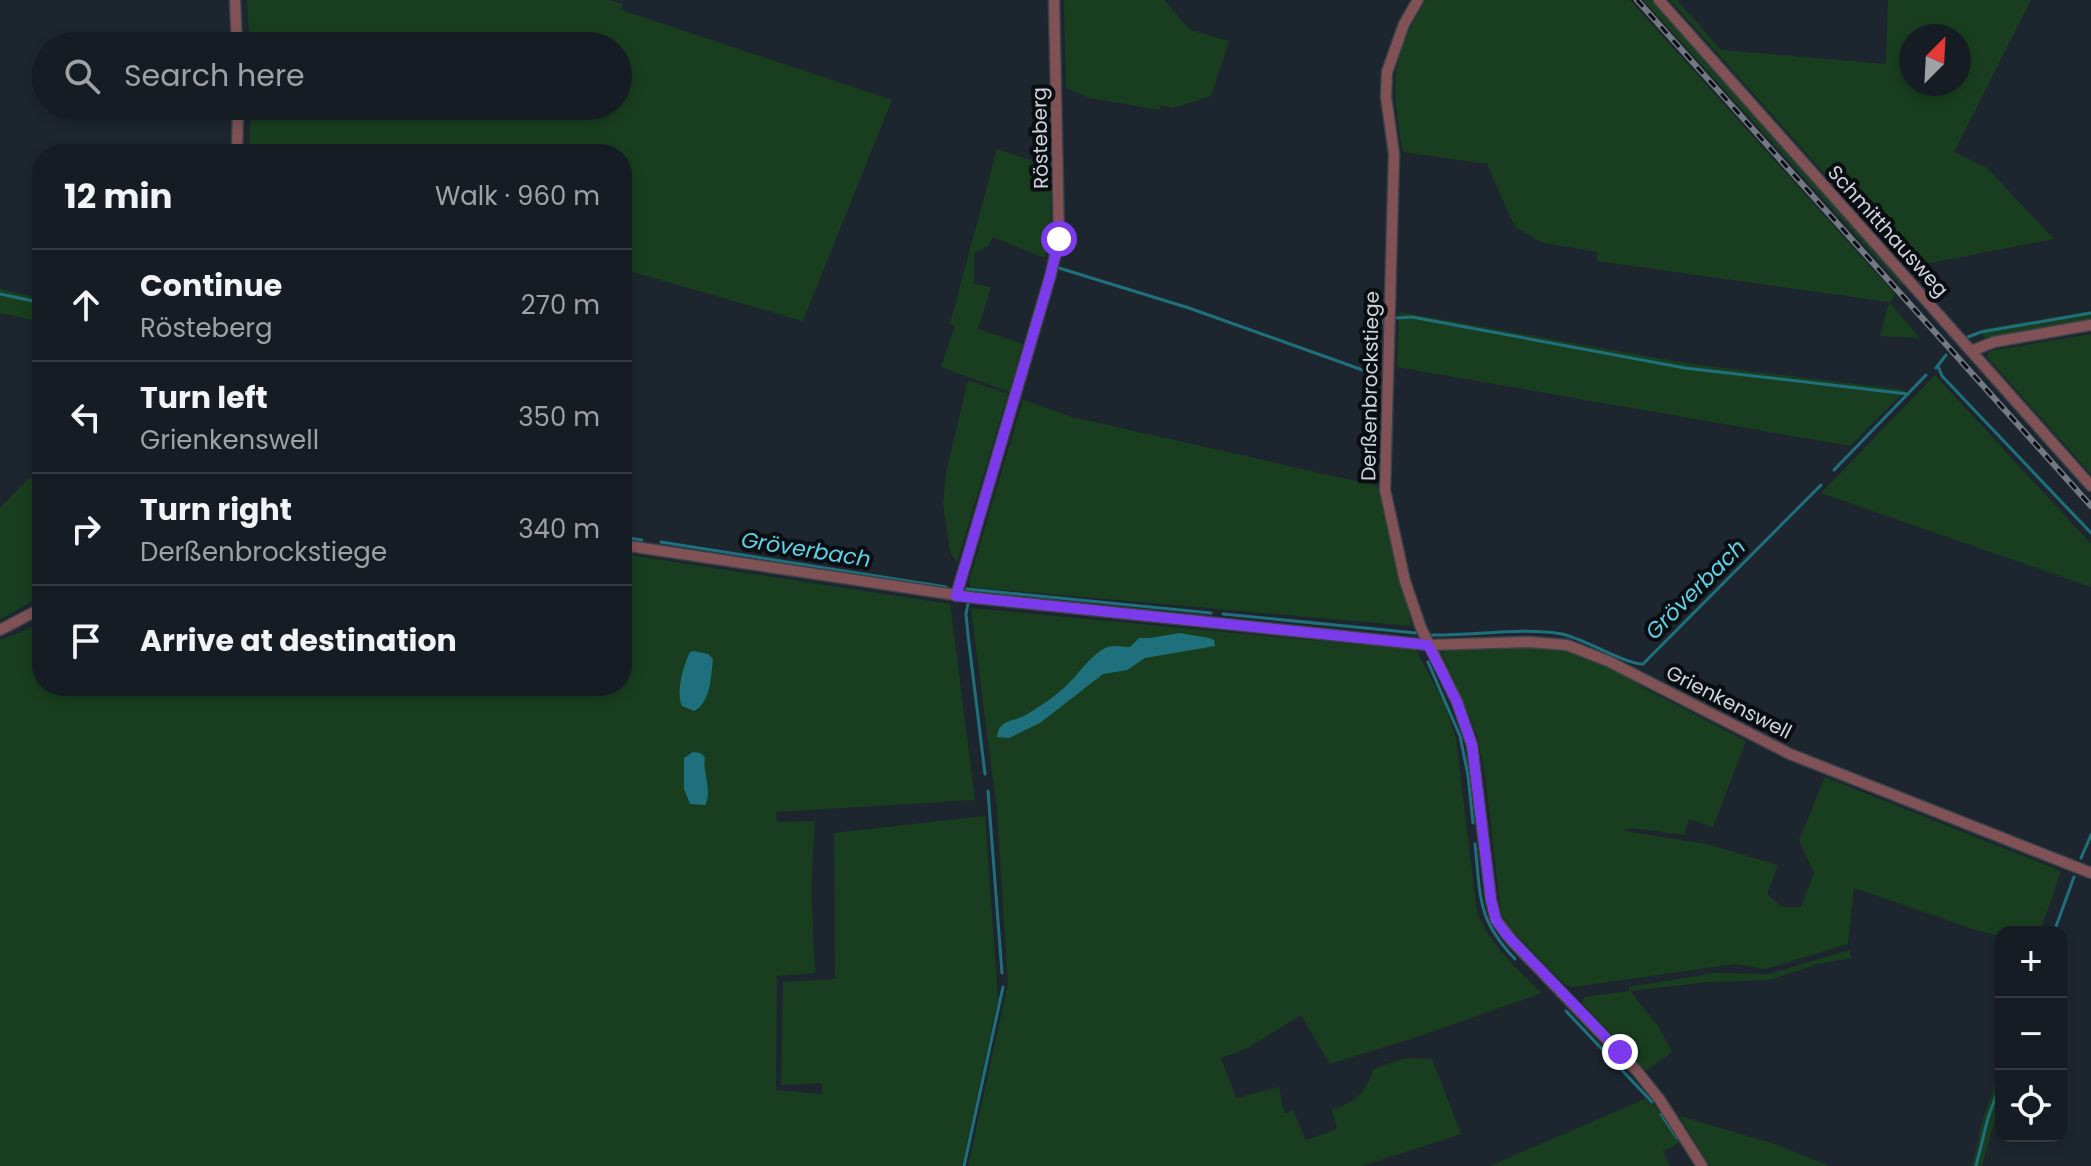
<!DOCTYPE html>
<html lang="en">
<head>
<meta charset="utf-8">
<style>
  body { margin:0; font-family:Poppins,sans-serif; background:#232930; color:#f1f3f6 }
  .controls { position:absolute; right:24px; bottom:24px; display:grid; overflow:hidden; border-radius:16px; box-shadow:0 4px 12px #0003 }
  .controls button { width:72px; height:72px; display:grid; place-items:center; padding:0; border:0; border-bottom:2px solid #353a41; background:#161c23; color:#f1f3f6; font:40px sans-serif }
  .compass { position:absolute; left:1899px; top:24px; width:72px; height:72px; border-radius:50%; background:#161c23; box-shadow:0 4px 12px #0003; rotate:24deg }
  .stop { position:absolute; width:24px; height:24px; margin:-18px; border:6px solid #7c3aed; border-radius:50%; background:#fff }
  .stop.end { background:#7c3aed; border-color:#fff; box-shadow:0 2px 8px #0008 }
  .list { margin:0; padding:0; list-style:none }
  h2 { display:flex; justify-content:space-between; align-items:center; height:104px; margin:0; padding:0 32px; font-size:34px }
  h2 small { font-size:26px; font-weight:400; color:#9ea1a6 }
  .list li { display:grid; grid-template-columns:52px 1fr auto; gap:24px; align-items:center; box-sizing:border-box; height:112px; padding:0 32px; border-top:2px solid #353a41 }
  .list b { display:block; font-size:30px; white-space:nowrap }
  .list p { margin:0; font-size:26px; white-space:nowrap; color:#9ea1a6 }
  .list em { font-size:26px; font-style:normal; color:#9ea1a6 }
  .icon { flex:none; width:44px; height:44px; fill:none; stroke:currentColor; stroke-width:2; stroke-linecap:round; stroke-linejoin:round }
  .map { position:relative; flex:none; width:2091px; height:1166px; overflow:hidden }
  .search { position:absolute; background:#161c23; box-shadow:0 4px 12px #0003; left:32px; top:32px; width:600px; height:88px; display:flex; align-items:center; gap:20px; box-sizing:border-box; padding:0 28px; border-radius:44px; color:#9ea1a6; font-size:30px }
  .panel { position:absolute; background:#161c23; box-shadow:0 4px 12px #0003; left:32px; top:144px; width:600px; height:552px; border-radius:32px }
  .map>svg:first-child { display:block }
  .green { fill:#193e1f; fill-rule:evenodd }
  .water { fill:#1e707d }
  .lines { fill:none; stroke-linecap:round; stroke-linejoin:round }
  .stream { stroke:#1e707d; stroke-width:3 }
  .minor-casing { stroke:#39424b; stroke-width:13 }
  .minor { stroke:#805255; stroke-width:10 }
  .rail-casing { stroke:#727982; stroke-width:6 }
  .rail { stroke:#0a0e13; stroke-width:3; stroke-dasharray:9; stroke-linecap:butt }
  .route { stroke:#7c3aed; stroke-width:10 }
  .labels { text-anchor:middle; stroke-width:8; stroke-linejoin:round; paint-order:stroke }
  .street-label { font-size:20px; fill:#cfd5dc; stroke:#0a0e13 }
  .water-label { font-size:22px; font-style:italic; fill:#5ed3e6; stroke:#0a0e13 }
</style>
</head>
<body>
<div class="map">
<svg width="2091" height="1166" viewBox="0 0 2091 1166">
  <rect width="100%" height="100%" fill="#1d262f"/>
  <!-- green -->
  <g class="green">
    <polygon points="247,0 610,0 623,4 621,10 892,100 803,321 622,269 622,154 249,154 251,106 618,106 618,46 250,46"/>
    <polygon points="1064,0 1164,0 1190,30 1229,41 1211,96 1173,108 1160,105 1160,110 1089,98 1066,88"/>
    <path d="M 1426,0 L 1630,0 L 1895,294 L 1890,303 L 1920,338 L 1880,336 L 1889,302 L 1597,261 L 1597,252 L 1543,243 L 1515,227 L 1487,164 L 1403,152 C 1391,85 1389,60 1426,0 Z"/>
    <polygon points="1643,0 1652,0 1903,282 1901,285"/>
    <path d="M 1670,0 L 1677,0 L 1721,50 L 1886,64 L 1888,0 L 2031,0 L 1954,152 L 1987,168 L 2054,239 L 1914,266 L 1911,271 ZM 1959,36 L 1959,84 L 1911,84 L 1911,36 Z"/>
    <polygon points="997,149 1051,167 1051,235 1045,258 993,237 988,246 974,253 974,284 991,287 978,329 1023,344 1009,392 941,367 955,326 950,324"/>
    <polygon points="0,289 42,299 42,322 0,313"/>
    <polygon points="2091,311 2091,321 1985,338 1982,336 1984,329"/>
    <polygon points="1399,312 1691,364 1906,390 1850,446 1397,367"/>
    <polygon points="2091,334 2091,474 1987,357 1989,351"/>
    <polygon points="1935,375 2091,544 2091,587 1821,493"/>
    <polygon points="968,380 1008,394 957,562 950,552 943,503 946,473"/>
    <polygon points="1023,400 1072,417 1378,486 1412,626 970,587 969,581"/>
    <polygon points="42,471 42,595 0,620 0,508 25,482"/>
    <polygon points="622,554 950,604 975,800 776,812 777,822 815,821 811,887 815,973 777,976 776,1090 822,1094 822,1083 781,1085 783,982 835,979 834,833 985,816 998,1000 962,1166 0,1166 0,640 26,630 42,619 42,686 430,686 458,690 480,686 622,686"/>
    <path d="M 971,608 L 1416,650 L 1445,704 L 1456,739 L 1477,912 C 1490,946 1517,968 1542,993 L 1423,1035 L 1330,1064 L 1301,1015 L 1248,1048 L 1221,1058 L 1236,1098 L 1279,1087 L 1284,1113 L 1293,1111 L 1306,1140 L 1337,1129 L 1332,1109 C 1357,1102 1366,1092 1373,1069 L 1405,1058 L 1432,1059 L 1461,1134 L 1362,1166 L 968,1166 L 1008,984 L 997,811 Z"/>
    <path d="M 1542,647 C 1578,650 1614,663 1642,687 L 1746,741 L 1713,827 L 1689,819 L 1684,835 L 1632,828 L 1624,831 L 1707,844 L 1778,865 L 1767,894 L 1782,907 L 1801,907 L 1814,873 L 1799,840 L 1825,777 L 2061,871 L 2040,932 L 2001,932 L 2001,936 L 1979,931 L 1854,888 L 1848,944 L 1765,969 L 1735,964 L 1574,987 L 1565,985 L 1511,930 L 1501,913 L 1485,774 L 1477,734 L 1442,653 L 1448,649 Z"/>
    <polygon points="1849,950 1851,958 1818,964 1770,980 1707,982 1630,991 1658,1026 1672,1052 1646,1071 1582,1003 1584,997 1629,991 1629,987 1715,973 1769,974"/>
    <polygon points="2001,1068 2001,1098 1982,1166 1972,1166 1984,1115"/>
    <polygon points="1645,1099 1655,1106 1679,1143 1663,1151 1670,1166 1489,1166"/>
    <polygon points="1679,1116 1772,1143 1830,1166 1710,1166"/>
  </g>
  <!-- water -->
  <g class="water">
    <path d="M 1179,633 L 1209,638 L 1214,640 L 1215,646 L 1145,658 L 1127,670 L 1103,674 L 1040,723 L 1009,738 L 997,737 C 999,719 1013,722 1024,716 C 1041,706 1056,696 1069,683 C 1081,671 1090,656 1105,648 C 1114,644 1122,647 1130,647 L 1139,638 L 1151,638 Z"/>
    <path d="M 694,651 L 708,654 L 713,659 C 711,675 711,703 694,711 L 682,706 C 676,692 683,666 690,652 Z"/>
    <path d="M 693,752 L 700,753 L 705,757 C 702,773 713,791 705,805 L 690,804 L 684,789 L 684,758 Z"/>
  </g>
  <g class="lines">
    <!-- stream -->
    <g class="stream">
      <polyline points="1059,268 1189,308 1371,373 1375,373 1379,369 1380,326 1384,320"/>
      <polyline points="0,294 42,303"/>
      <polyline points="1397,318 1412,317 1685,368 1908,394"/>
      <polyline points="1968,337 1981,332 2091,313"/>
      <polyline points="1938,366 1942,376 2091,533"/>
      <polyline points="1936,368 1946,355"/>
      <polyline points="1834,470 1926,375"/>
      <polyline points="622,537 642,540"/>
      <polyline points="661,542 946,587"/>
      <polyline points="967,589 1211,613"/>
      <polyline points="968,604 966,614 968,635 985,774"/>
      <polyline points="1223,614 1416,633"/>
      <path d="M 1431,635 C 1471,636 1523,627 1562,634 C 1585,639 1627,665 1643,664 L 1821,485"/>
      <polyline points="1428,662 1460,736 1468,775 1473,823"/>
      <polyline points="988,791 1002,973"/>
      <path d="M 1475,844 C 1481,897 1476,918 1515,959"/>
      <polyline points="2081,858 2091,835"/>
      <polyline points="2054,932 2074,877"/>
      <polyline points="1566,1011 1652,1102"/>
      <polyline points="1661,1114 1677,1138"/>
      <polyline points="964,1166 1003,987"/>
      <polyline points="1976,1166 1988,1118 2001,1082"/>
    </g>
    <!-- minor casing -->
    <g class="minor-casing">
      <g id="minor">
        <polyline points="235,0 237,46"/>
        <polyline points="1418,0 1404,24 1387,72 1386,97 1394,154 1385,490 1405,581 1421,628 1457,702 1472,745 1491,900 1496,920 1512,941 1637,1071 1660,1100 1702,1166"/>
        <polyline points="1659,0 2091,486"/>
        <polyline points="237,154 238,106"/>
        <polyline points="1971,351 1994,342 2091,325"/>
        <polyline points="622,545 976,598 1428,645 1529,642 1567,645 1608,661 1790,754 2091,873"/>
        <polyline points="956,596 1050,277 1059,239 1054,0"/>
        <polyline points="0,630 42,608"/>
      </g>
    </g>
    <!-- minor -->
    <use href="#minor" class="minor"/>
    <!-- rail casing -->
    <g class="rail-casing">
      <polyline id="rail" points="1637,0 2091,506"/>
    </g>
    <!-- rail -->
    <use href="#rail" class="rail"/>
  </g>
  <g class="lines">
    <!-- route -->
    <polyline class="route" points="1059,239 1050,277 956,596 1428,645 1457,702 1472,745 1491,900 1496,920 1505,933 1620,1052"/>
  </g>
  <g class="labels">
    <!-- street labels -->
    <g class="street-label">
      <text transform="translate(1040 138) rotate(-91)" y="7">Rösteberg</text>
      <text transform="translate(1888 231) rotate(48)" y="7">Schmitthausweg</text>
      <text transform="translate(1370 386) rotate(-89)" y="7">Derßenbrockstiege</text>
      <text transform="translate(1729 702) rotate(27)" y="7">Grienkenswell</text>
    </g>
    <!-- water labels -->
    <g class="water-label">
      <text transform="translate(806 549) rotate(9)" y="8">Gröverbach</text>
      <text transform="translate(1695 589) rotate(-45)" y="8">Gröverbach</text>
    </g>
  </g>
</svg>
<div class="controls">
<button>+</button>
<button>−</button>
<button><svg class="icon" aria-label="locate" viewBox="0 0 24 24"><circle cx="12" cy="12" r="6"/><path d="M12 2v4M12 18v4M2 12h4M18 12h4"/></svg></button>
</div>
<svg class="compass" viewBox="-18 -18 36 36"><path d="M0-13l5 13h-10z" fill="#e53935"/><path d="M0 13l5-13h-10z" fill="#9ea1a6"/></svg>
<div class="stop" style="left:1059px;top:239px"></div>
<div class="stop end" style="left:1620px;top:1052px"></div>
<div class="search"><svg class="icon" aria-label="search" viewBox="0 0 24 24"><circle cx="10" cy="10" r="6"/><path d="M15 15l6 6"/></svg>Search here</div>
<section class="panel">
<h2>12 min<small>Walk · 960 m</small></h2>
<ul class="list">
<li><svg class="icon" aria-label="ahead" viewBox="0 0 24 24"><path d="M12 20V5M6 11l6-6 6 6"/></svg><div><b>Continue</b><p>Rösteberg</p></div><em>270 m</em></li>
<li><svg class="icon" aria-label="left" viewBox="0 0 24 24"><path d="M17 20v-9H6M10 6l-5 5 5 5"/></svg><div><b>Turn left</b><p>Grienkenswell</p></div><em>350 m</em></li>
<li><svg class="icon" aria-label="right" viewBox="0 0 24 24"><path d="M7 20v-9h11M14 6l5 5-5 5"/></svg><div><b>Turn right</b><p>Derßenbrockstiege</p></div><em>340 m</em></li>
<li><svg class="icon" aria-label="arrive" viewBox="0 0 24 24"><path d="M6 21V4h12l-3 4 3 4H6"/></svg><div><b>Arrive at destination</b></div></li>
</ul>
</section>
</div>
</body>
</html>
